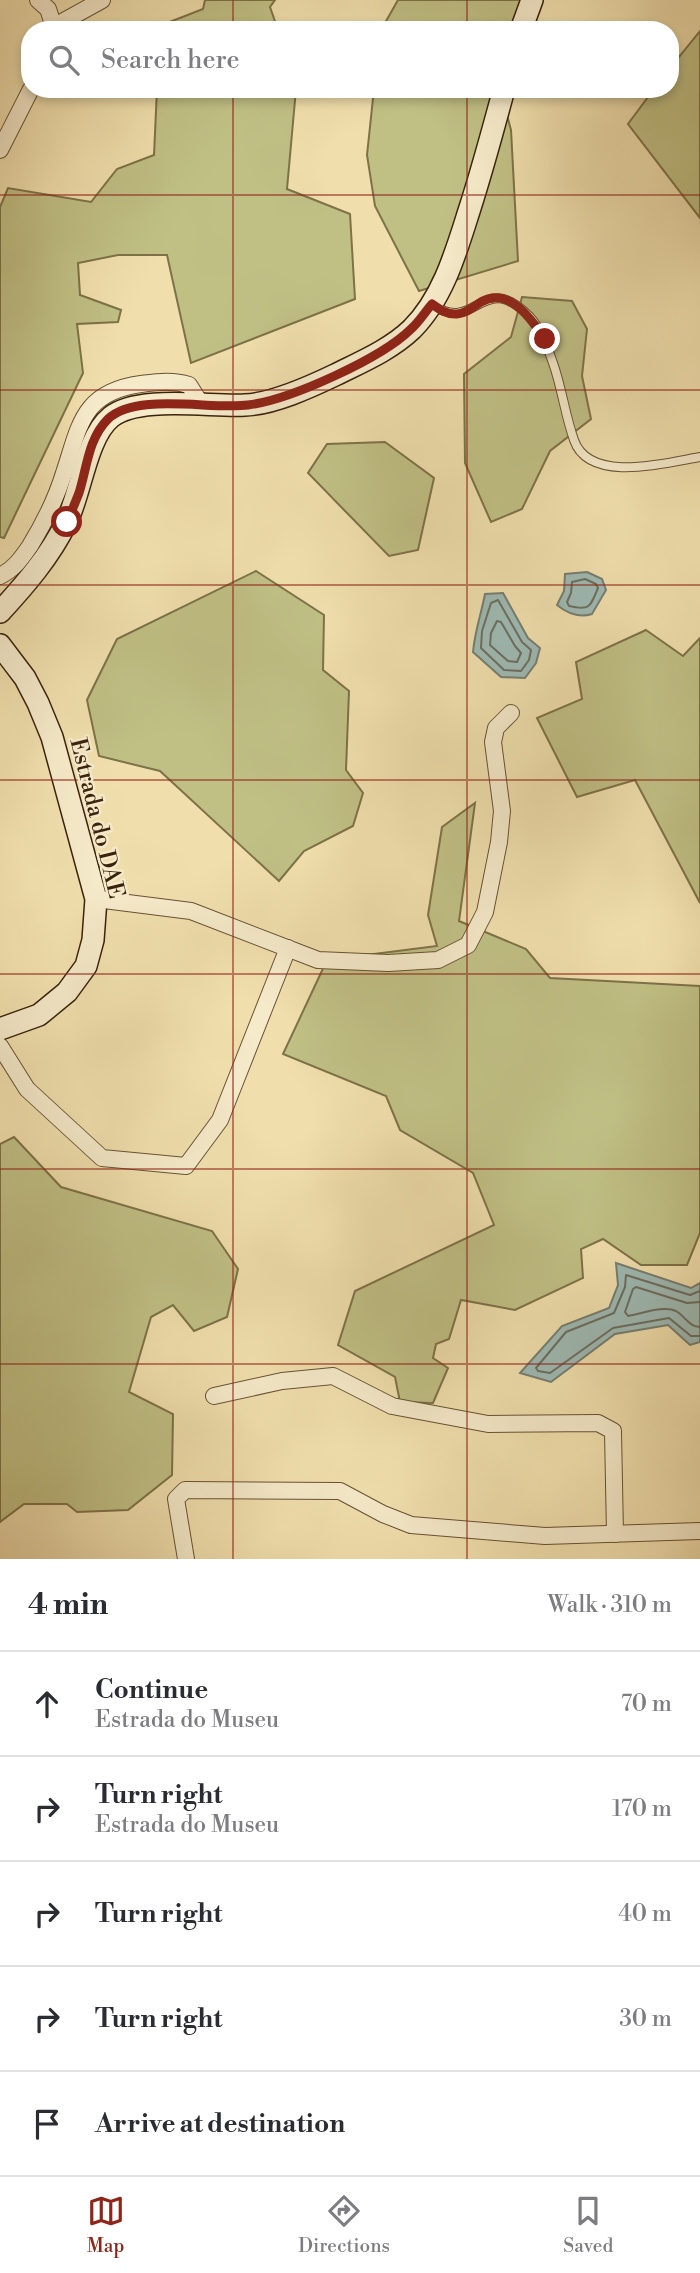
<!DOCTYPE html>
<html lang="en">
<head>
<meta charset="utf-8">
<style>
  body { margin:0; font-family:"Libre Bodoni",serif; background:#f2f2f3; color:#2b2b33 }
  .stop { position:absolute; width:21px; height:21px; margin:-16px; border:5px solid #8f2418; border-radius:50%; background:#fff }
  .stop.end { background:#8f2418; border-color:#fff; box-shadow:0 2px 7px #0008 }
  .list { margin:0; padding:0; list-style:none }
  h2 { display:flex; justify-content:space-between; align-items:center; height:91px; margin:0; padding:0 28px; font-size:30px }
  h2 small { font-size:23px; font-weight:400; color:#7c7c81 }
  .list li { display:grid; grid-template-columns:46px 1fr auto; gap:21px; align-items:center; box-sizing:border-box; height:105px; padding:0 28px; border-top:2px solid #e1e1e2 }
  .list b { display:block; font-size:26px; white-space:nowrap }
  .list p { margin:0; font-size:23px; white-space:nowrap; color:#7c7c81 }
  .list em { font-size:23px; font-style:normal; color:#7c7c81 }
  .icon { flex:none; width:38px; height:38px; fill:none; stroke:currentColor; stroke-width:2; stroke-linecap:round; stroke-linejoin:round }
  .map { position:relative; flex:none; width:700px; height:1559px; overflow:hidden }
  .search { position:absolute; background:#fff; box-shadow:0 4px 10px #0003; left:21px; right:21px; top:21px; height:77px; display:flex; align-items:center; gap:18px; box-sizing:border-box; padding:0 24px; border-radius:28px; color:#7c7c81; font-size:26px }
  .sheet { height:616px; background:#fff }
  nav { display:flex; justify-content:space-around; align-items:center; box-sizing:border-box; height:98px; border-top:2px solid #e1e1e2; background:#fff; font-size:19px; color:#7c7c81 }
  nav a { display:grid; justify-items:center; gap:4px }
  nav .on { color:#8f2418 }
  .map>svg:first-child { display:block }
  .green { fill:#c0c085; stroke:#7d7248; stroke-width:2 }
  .water { fill:#9ebab4; stroke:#767e71; stroke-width:2 }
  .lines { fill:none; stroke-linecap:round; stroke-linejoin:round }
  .shore { stroke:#6c6e60; stroke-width:2 }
  .lane-casing { stroke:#685234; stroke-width:10 }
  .street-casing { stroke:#685234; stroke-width:18 }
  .secondary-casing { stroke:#3a230c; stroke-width:24 }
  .lane { stroke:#f5eaca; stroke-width:8 }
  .street { stroke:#f5eaca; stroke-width:16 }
  .secondary { stroke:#f5eaca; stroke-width:21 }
  .route { stroke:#8f2418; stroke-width:9 }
  .grid { fill:none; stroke:#8f2418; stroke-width:2; stroke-opacity:0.55 }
  .labels { text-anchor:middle; stroke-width:5; stroke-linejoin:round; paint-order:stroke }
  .street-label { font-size:23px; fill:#3a230c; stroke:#f5eaca }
</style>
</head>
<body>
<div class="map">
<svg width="700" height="1559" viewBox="0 0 700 1559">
  <rect width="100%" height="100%" fill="#f0dfad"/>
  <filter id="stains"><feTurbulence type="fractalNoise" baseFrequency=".00286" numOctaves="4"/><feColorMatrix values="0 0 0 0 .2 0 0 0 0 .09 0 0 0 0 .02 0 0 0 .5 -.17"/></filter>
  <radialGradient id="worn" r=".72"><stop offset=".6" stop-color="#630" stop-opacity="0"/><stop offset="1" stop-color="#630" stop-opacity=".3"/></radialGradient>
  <!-- green -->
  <g class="green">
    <polygon points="205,0 275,0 270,7 278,30 149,30 203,9"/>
    <polygon points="398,0 523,0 510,30 381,30"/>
    <polygon points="700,31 700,218 628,124 654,89 670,89 670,68"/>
    <polygon points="157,89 296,89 287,189 350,214 355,299 191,363 167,255 118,255 78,263 80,295 121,310 118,322 77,324 83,373 4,538 0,537 0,207 8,188 91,202 117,169 154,155"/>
    <polygon points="374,89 500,89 511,130 518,261 419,291 375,206 367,155"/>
    <polygon points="522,297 572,301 587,329 582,376 591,419 550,451 522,509 491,522 465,463 464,374 511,337"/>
    <polygon points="385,442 434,478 418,550 389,556 308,473 327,444"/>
    <polygon points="256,571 324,615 323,670 349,691 346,770 363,793 353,826 304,851 279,881 160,771 99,756 87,700 117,639"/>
    <polygon points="646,630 683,656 700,638 700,903 635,780 577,797 537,718 582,699 576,662"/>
    <polygon points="475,803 459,921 526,949 550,978 700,986 700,1233 687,1265 641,1265 603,1239 581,1249 583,1278 515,1310 461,1300 449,1339 436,1344 433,1358 448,1368 433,1403 400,1402 395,1377 338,1345 355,1291 494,1225 473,1173 400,1130 386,1096 283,1054 327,960 437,946 428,915 442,827"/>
    <polygon points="14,1137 61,1187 212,1231 238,1269 227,1317 194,1331 173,1305 151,1317 129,1392 173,1414 172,1475 128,1510 77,1512 67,1504 24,1504 0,1522 0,1144"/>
  </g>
  <!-- water -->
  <g class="water">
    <path d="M 587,572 L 602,579 L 606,590 L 592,614 C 579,618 568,614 557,605 L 564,591 L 565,574 Z"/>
    <path d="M 503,593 L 528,638 L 540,648 L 536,663 L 525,678 L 501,677 L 473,652 C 475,630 481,615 485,594 Z"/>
    <polygon points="616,1263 691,1288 700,1283 700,1342 690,1345 668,1325 615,1334 551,1382 520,1373 562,1326 609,1308 618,1285"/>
  </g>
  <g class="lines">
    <!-- shore -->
    <g class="shore">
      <path d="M 585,579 L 596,584 L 598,588 C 590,607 590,611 569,606 L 567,602 L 571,593 L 572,582 Z"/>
      <polygon points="498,600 522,642 531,650 529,660 521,671 504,670 481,648 482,631 491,603"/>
      <polygon points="497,621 501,622 515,646 521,653 517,662 508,661 490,645 491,633"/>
      <polyline points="700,1291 690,1295 626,1275 625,1287 614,1313 566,1332 536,1368 538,1371 550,1373 613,1328 669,1318 691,1336 700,1336"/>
      <path d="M 700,1302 L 687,1303 L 636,1287 L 633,1289 L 625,1312 L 628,1316 C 641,1314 664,1305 676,1311 C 685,1316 689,1327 700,1327"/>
    </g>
    <!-- lane casing -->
    <g class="lane-casing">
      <path id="lane" d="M 434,306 C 477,333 482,269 529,316 C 541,329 547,346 553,363 C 562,388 565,415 574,440 C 589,484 666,463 700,457"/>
    </g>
    <!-- street casing -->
    <g class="street-casing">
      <g id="street">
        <polyline points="38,0 48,9 55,30"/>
        <polyline points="55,26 102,0"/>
        <polyline points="0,150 31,89"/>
        <path d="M 0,576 C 14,569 21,559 30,546 C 44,523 56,499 64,473 C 80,425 82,392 141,384 C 158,382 173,380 189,385 L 201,404"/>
        <polyline points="96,899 191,911 318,960 388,963 438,960 468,945 485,912 499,842 502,811 493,742 496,728 511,713"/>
        <polyline points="0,1046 27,1089 102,1158 186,1166 220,1120 288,948"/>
        <polyline points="214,1396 282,1381 333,1376 392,1406 488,1424 598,1423 613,1431 615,1534"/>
        <polyline points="186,1559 176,1499 185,1490 340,1491 383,1514 411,1525 545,1536 700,1531"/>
      </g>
    </g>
    <!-- secondary casing -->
    <g class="secondary-casing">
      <g id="secondary">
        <polyline points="521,30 532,0"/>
        <path d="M 0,612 C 25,585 50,556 66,523 C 81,494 86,437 111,417 C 138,395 210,407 245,405 C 273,404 310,387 335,375 C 361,362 390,350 412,329 C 443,298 456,252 469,211 C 482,171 493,130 504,89"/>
        <polyline points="0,645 25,678 38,703 52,737 96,899 93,940 86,966 67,992 39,1015 0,1029"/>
      </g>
    </g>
    <!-- lane -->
    <use href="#lane" class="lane"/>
    <!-- street -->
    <use href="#street" class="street"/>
    <!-- secondary -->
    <use href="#secondary" class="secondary"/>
  </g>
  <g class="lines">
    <!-- route -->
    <path class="route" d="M 67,522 C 71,513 75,503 79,493 C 87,468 88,439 108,419 C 136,392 212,410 248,405 C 290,400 382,358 411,329 C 419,322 425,312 432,304 C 439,309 447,315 457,314 C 467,313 473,307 481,302 C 509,286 531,319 545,339"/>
  </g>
  <!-- grid -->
  <path class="grid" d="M 233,0 L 233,30M 467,0 L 467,30M 233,89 L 233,1559M 467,89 L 467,1559M 0,195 L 700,195M 0,390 L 700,390M 0,585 L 700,585M 0,780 L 700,780M 0,974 L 700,974M 0,1169 L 700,1169M 0,1364 L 700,1364"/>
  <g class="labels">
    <!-- street labels -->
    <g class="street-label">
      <text transform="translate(98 818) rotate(76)" y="8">Estrada do DAE</text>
    </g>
  </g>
  <rect width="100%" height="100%" filter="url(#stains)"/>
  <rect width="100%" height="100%" fill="url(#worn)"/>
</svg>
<div class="stop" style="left:67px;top:522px"></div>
<div class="stop end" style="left:545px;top:339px"></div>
<div class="search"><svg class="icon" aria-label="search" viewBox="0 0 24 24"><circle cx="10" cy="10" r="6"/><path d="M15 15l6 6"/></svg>Search here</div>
</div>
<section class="sheet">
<h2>4 min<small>Walk · 310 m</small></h2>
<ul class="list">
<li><svg class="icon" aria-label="ahead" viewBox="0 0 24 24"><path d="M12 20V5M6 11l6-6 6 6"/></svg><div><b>Continue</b><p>Estrada do Museu</p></div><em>70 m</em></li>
<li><svg class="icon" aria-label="right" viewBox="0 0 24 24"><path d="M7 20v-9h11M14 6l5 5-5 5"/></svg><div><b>Turn right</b><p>Estrada do Museu</p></div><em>170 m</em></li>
<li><svg class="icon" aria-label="right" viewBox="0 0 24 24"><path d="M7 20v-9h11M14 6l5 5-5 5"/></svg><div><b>Turn right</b></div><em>40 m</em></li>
<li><svg class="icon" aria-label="right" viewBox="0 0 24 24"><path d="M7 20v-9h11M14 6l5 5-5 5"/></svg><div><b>Turn right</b></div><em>30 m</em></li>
<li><svg class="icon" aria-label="arrive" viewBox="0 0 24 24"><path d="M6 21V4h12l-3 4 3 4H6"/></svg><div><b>Arrive at destination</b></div></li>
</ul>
</section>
<nav>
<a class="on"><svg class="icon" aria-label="map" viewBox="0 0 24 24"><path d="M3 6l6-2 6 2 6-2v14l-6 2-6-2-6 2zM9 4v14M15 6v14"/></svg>Map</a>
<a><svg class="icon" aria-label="directions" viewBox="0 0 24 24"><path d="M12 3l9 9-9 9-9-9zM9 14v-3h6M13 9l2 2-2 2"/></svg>Directions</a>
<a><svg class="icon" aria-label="saved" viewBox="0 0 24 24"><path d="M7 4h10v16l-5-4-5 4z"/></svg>Saved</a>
</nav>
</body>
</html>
